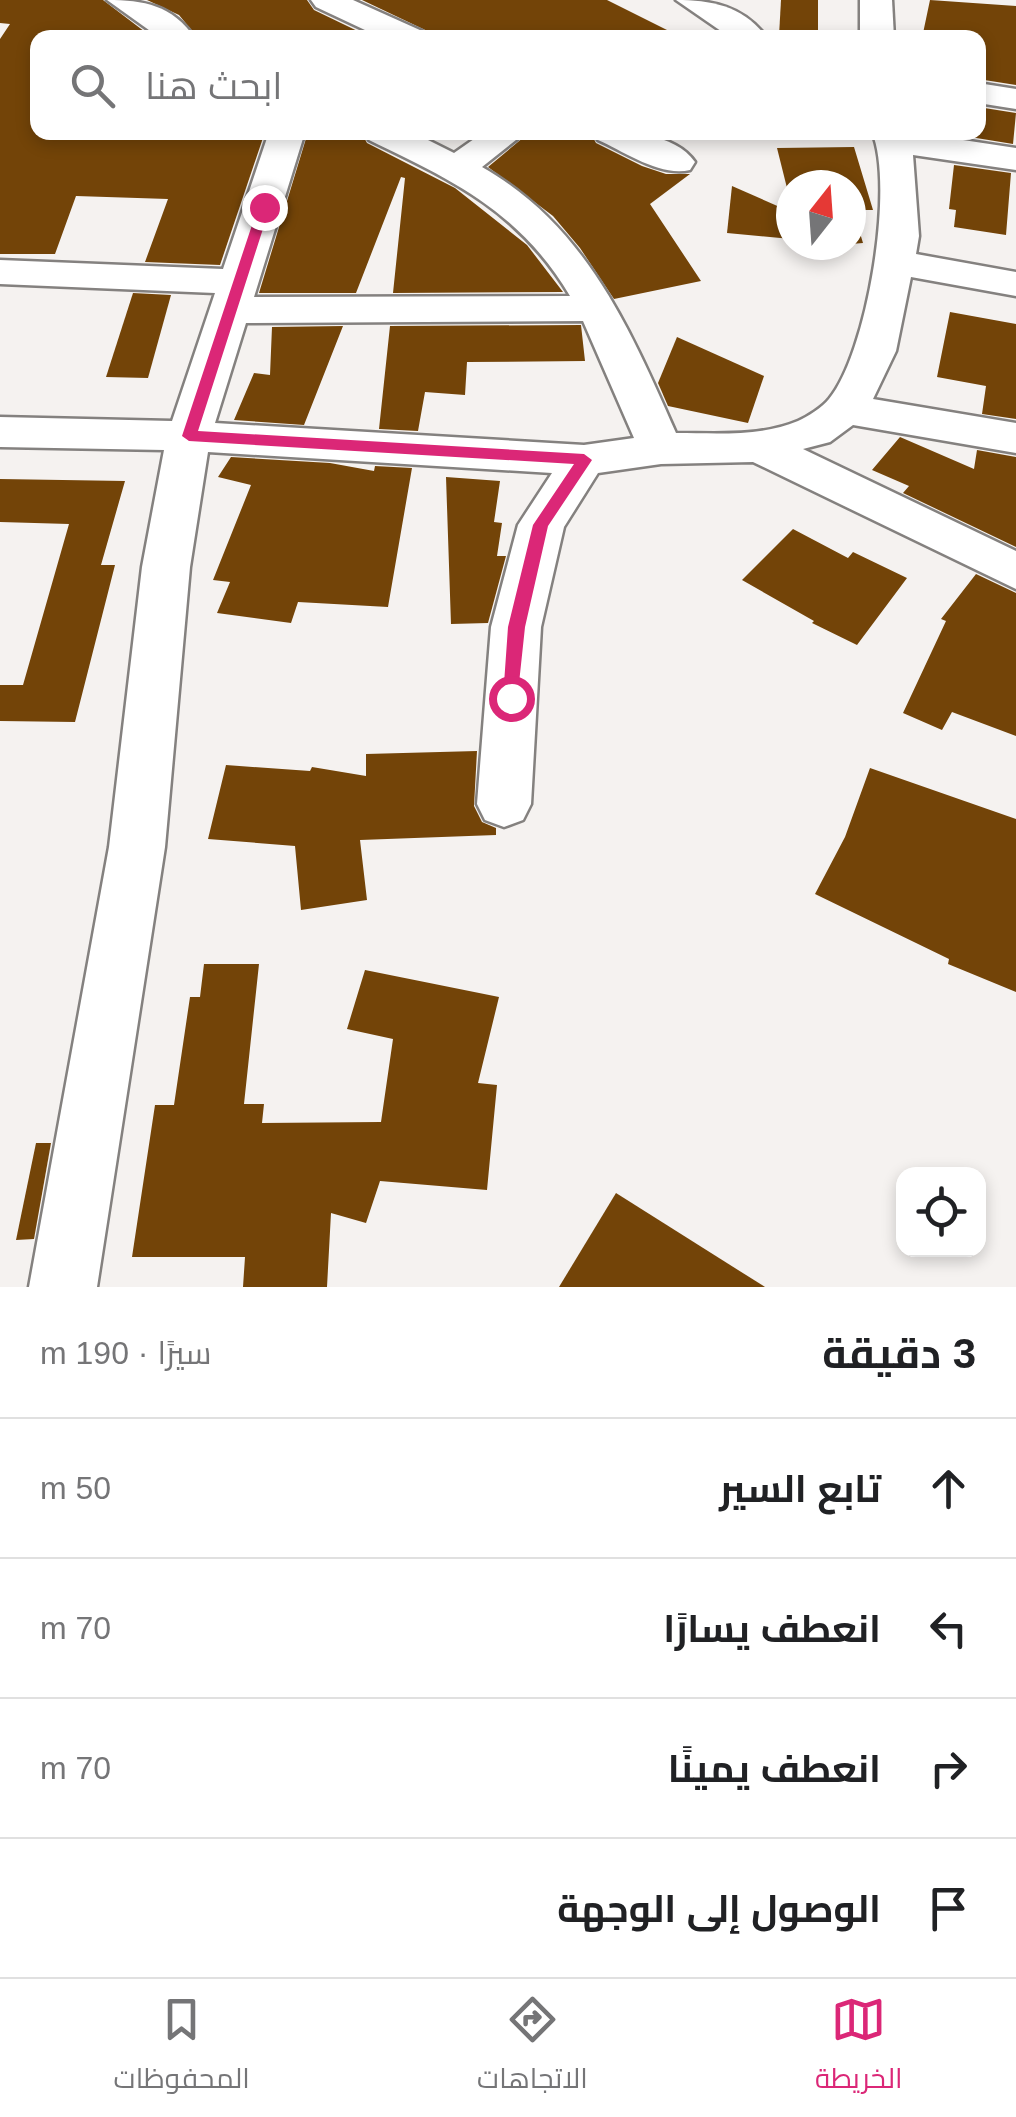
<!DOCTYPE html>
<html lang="ar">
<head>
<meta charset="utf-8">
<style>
  body { margin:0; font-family:Helvetica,Cairo,sans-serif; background:#f6f6f6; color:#202124; direction:rtl }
  .controls { position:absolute; right:30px; bottom:30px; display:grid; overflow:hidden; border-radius:20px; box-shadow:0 5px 15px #0003 }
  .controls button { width:90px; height:90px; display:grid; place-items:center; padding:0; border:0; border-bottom:2px solid #e0e0e0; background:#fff; color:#202124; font:50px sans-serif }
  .compass { position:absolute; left:776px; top:170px; width:90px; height:90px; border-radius:50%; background:#fff; box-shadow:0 5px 15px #0003; rotate:17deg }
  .stop { position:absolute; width:30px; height:30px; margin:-22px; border:8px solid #db2777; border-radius:50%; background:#fff }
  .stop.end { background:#db2777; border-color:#fff; box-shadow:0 2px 10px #0008 }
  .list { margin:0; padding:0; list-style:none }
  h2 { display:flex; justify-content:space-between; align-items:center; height:130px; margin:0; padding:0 40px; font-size:42px }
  h2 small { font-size:32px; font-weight:400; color:#757577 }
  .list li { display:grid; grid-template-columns:65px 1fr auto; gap:30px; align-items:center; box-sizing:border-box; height:140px; padding:0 40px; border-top:2px solid #e0e0e0 }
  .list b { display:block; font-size:38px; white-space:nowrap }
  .list em { font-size:32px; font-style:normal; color:#757577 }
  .icon { flex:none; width:55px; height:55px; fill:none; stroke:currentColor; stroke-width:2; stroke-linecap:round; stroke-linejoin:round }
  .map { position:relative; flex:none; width:1016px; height:1287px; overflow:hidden; direction:ltr }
  .search { position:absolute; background:#fff; box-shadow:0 5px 15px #0003; left:30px; right:30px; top:30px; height:110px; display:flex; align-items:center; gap:25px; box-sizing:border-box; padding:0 35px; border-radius:20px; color:#757577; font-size:38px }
  .sheet { height:690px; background:#fff }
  nav { display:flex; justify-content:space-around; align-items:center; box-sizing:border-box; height:140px; border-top:2px solid #e0e0e0; background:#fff; font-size:28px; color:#757577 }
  nav a { display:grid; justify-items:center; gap:5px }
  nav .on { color:#db2777 }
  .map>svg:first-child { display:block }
  .building { fill:#734408 }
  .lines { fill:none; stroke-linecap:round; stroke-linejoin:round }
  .minor-casing { stroke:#84817f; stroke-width:5 }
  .minor { fill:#fff; fill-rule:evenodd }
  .route { fill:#db2777 }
</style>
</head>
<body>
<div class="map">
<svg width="1016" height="1287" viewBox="0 0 1016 1287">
  <rect width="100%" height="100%" fill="#f5f2f0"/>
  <!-- building -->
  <g class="building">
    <polygon points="0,0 103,0 153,38 102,38 57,31 53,38 38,38 38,132 265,132 220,265 145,262 168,199 76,196 55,254 0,254 0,39 10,24 0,23"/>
    <polygon points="147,0 307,0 314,10 372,38 198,38 179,15"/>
    <polygon points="362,0 607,0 683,38 442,38"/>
    <polygon points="781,0 818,0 818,38 779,36"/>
    <polygon points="930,0 1016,6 1016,85 978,79 978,38 922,38"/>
    <polygon points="978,107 1016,113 1013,144 958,135 978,132"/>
    <polygon points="308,132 361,132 367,143 455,188 527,245 563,292 393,293 405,178 401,177 356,293 259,293"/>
    <polygon points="530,132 590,132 596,143 642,166 666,174 690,174 650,204 701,281 614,299 580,248 553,216 488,167"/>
    <polygon points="854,147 873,210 853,210 863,243 851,244 851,185 791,185 791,204 777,148"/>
    <polygon points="954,165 1011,173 1006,235 954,227 956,210 949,209"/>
    <polygon points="732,186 791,212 791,239 727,233"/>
    <polygon points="133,293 171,295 148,378 106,377"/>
    <polygon points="950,312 1016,324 1016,419 982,414 986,386 937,377"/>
    <polygon points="581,325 585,361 467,362 465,395 425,392 418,431 379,429 390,326"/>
    <polygon points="343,326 304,425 234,420 254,373 270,375 272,327"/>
    <polygon points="677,337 764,376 748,423 668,406 658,383"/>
    <polygon points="900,437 974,469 977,450 1016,457 1016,547 903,493 909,486 872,470"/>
    <polygon points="231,457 330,463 374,471 375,466 412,468 388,607 298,602 291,623 217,613 230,582 213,580 251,485 218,477"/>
    <polygon points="446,477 500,481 494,522 502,523 497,556 506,556 488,623 451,624"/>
    <polygon points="0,479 125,481 101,565 115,565 75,722 0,721 0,685 23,685 69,524 0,522"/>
    <polygon points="793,529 848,558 853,552 907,578 857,645 812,623 814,621 742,580"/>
    <polygon points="976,574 1016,593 1016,736 952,712 942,730 903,713 946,621 941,619"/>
    <polygon points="477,751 474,806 482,822 496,828 496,835 360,840 367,900 301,910 295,846 208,839 226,765 310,771 312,767 366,776 366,754"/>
    <polygon points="870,768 1016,819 1016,992 948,964 949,959 815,894 845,837"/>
    <polygon points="204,964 259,964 244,1104 264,1104 262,1123 381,1122 393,1039 347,1029 365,970 499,997 478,1083 497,1085 487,1190 380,1181 366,1223 331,1213 327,1287 243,1287 245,1257 132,1257 155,1105 174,1105 190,997 200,997"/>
    <polygon points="36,1143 51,1143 34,1239 16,1240"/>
    <polygon points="616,1193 765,1287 559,1287"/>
  </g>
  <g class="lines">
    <!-- minor casing -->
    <g class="minor-casing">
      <g id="minor">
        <path d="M 107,0 C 144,0 172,5 195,38 L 160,38 Z"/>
        <polygon points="311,0 353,0 422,31 426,38 382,38 316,7"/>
        <path d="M 676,0 C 712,0 744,6 767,38 L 731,38 Z"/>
        <polygon points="860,0 892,0 894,38 860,38"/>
        <polygon points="978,83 1016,89 1016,109 978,103"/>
        <path d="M 269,132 L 305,132 L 254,297 L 570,296 C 520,212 454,181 369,140 L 364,132 L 412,132 L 454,153 L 484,132 L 526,132 L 482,167 C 586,226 630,329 676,433 C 716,433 760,437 798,421 C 807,417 823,407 829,399 C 867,354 895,186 872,132 L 910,132 L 1016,148 L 1016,170 L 913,155 L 919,236 L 916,254 L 1016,272 L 1016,296 L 911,277 L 896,351 L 873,399 L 1016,423 L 1016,453 L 853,425 L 830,442 L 803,449 L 1016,551 L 1016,589 L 753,462 L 661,464 L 598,473 L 564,527 L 541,627 L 531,804 L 523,820 L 504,827 L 485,820 L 477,804 L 491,627 L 518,525 L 552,473 L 208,452 L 190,567 L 165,847 L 97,1287 L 29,1287 L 109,847 L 142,567 L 164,450 L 0,447 L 0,417 L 172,421 L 215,293 L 0,284 L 0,260 L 223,269 ZM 583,321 L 634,438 L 584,445 L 215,423 L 246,323 Z"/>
        <path d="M 593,132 C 626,132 674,132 695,162 L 690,170 C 660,177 625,152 598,140 Z"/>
      </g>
    </g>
    <!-- minor -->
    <use href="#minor" class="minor"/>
  </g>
  <!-- route -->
  <polygon class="route" points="264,203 270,207 198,431 584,454 592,460 548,526 525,627 517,702 505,702 503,698 508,627 533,525 574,464 189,441 182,436 258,207"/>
</svg>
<div class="controls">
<button><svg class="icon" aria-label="locate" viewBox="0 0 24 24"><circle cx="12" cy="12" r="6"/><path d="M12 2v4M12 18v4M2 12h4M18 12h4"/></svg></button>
</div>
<svg class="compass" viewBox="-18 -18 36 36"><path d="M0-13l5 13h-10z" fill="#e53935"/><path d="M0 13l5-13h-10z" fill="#757577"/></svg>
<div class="stop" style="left:511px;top:698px"></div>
<div class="stop end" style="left:264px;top:207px"></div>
<div class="search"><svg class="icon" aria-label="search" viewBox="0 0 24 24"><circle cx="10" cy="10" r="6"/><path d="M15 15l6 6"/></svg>ابحث هنا</div>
</div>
<section class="sheet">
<h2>3 دقيقة<small>سيرًا · 190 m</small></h2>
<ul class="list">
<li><svg class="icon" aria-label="ahead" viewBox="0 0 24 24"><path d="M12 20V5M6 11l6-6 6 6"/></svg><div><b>تابع السير</b></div><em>50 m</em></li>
<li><svg class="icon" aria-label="left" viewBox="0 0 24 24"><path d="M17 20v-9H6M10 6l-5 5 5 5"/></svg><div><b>انعطف يسارًا</b></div><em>70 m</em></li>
<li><svg class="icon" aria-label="right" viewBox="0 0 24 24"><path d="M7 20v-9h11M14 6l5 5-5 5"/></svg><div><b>انعطف يمينًا</b></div><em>70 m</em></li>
<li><svg class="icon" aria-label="arrive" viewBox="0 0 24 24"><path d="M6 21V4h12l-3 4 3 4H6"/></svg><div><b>الوصول إلى الوجهة</b></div></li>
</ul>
</section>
<nav>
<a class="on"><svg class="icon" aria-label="map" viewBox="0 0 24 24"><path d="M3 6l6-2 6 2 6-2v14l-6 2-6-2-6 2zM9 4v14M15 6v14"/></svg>الخريطة</a>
<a><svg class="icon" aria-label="directions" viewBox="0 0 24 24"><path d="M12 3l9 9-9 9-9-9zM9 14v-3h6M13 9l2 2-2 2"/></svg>الاتجاهات</a>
<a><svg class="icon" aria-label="saved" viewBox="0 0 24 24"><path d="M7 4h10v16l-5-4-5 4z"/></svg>المحفوظات</a>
</nav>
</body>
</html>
